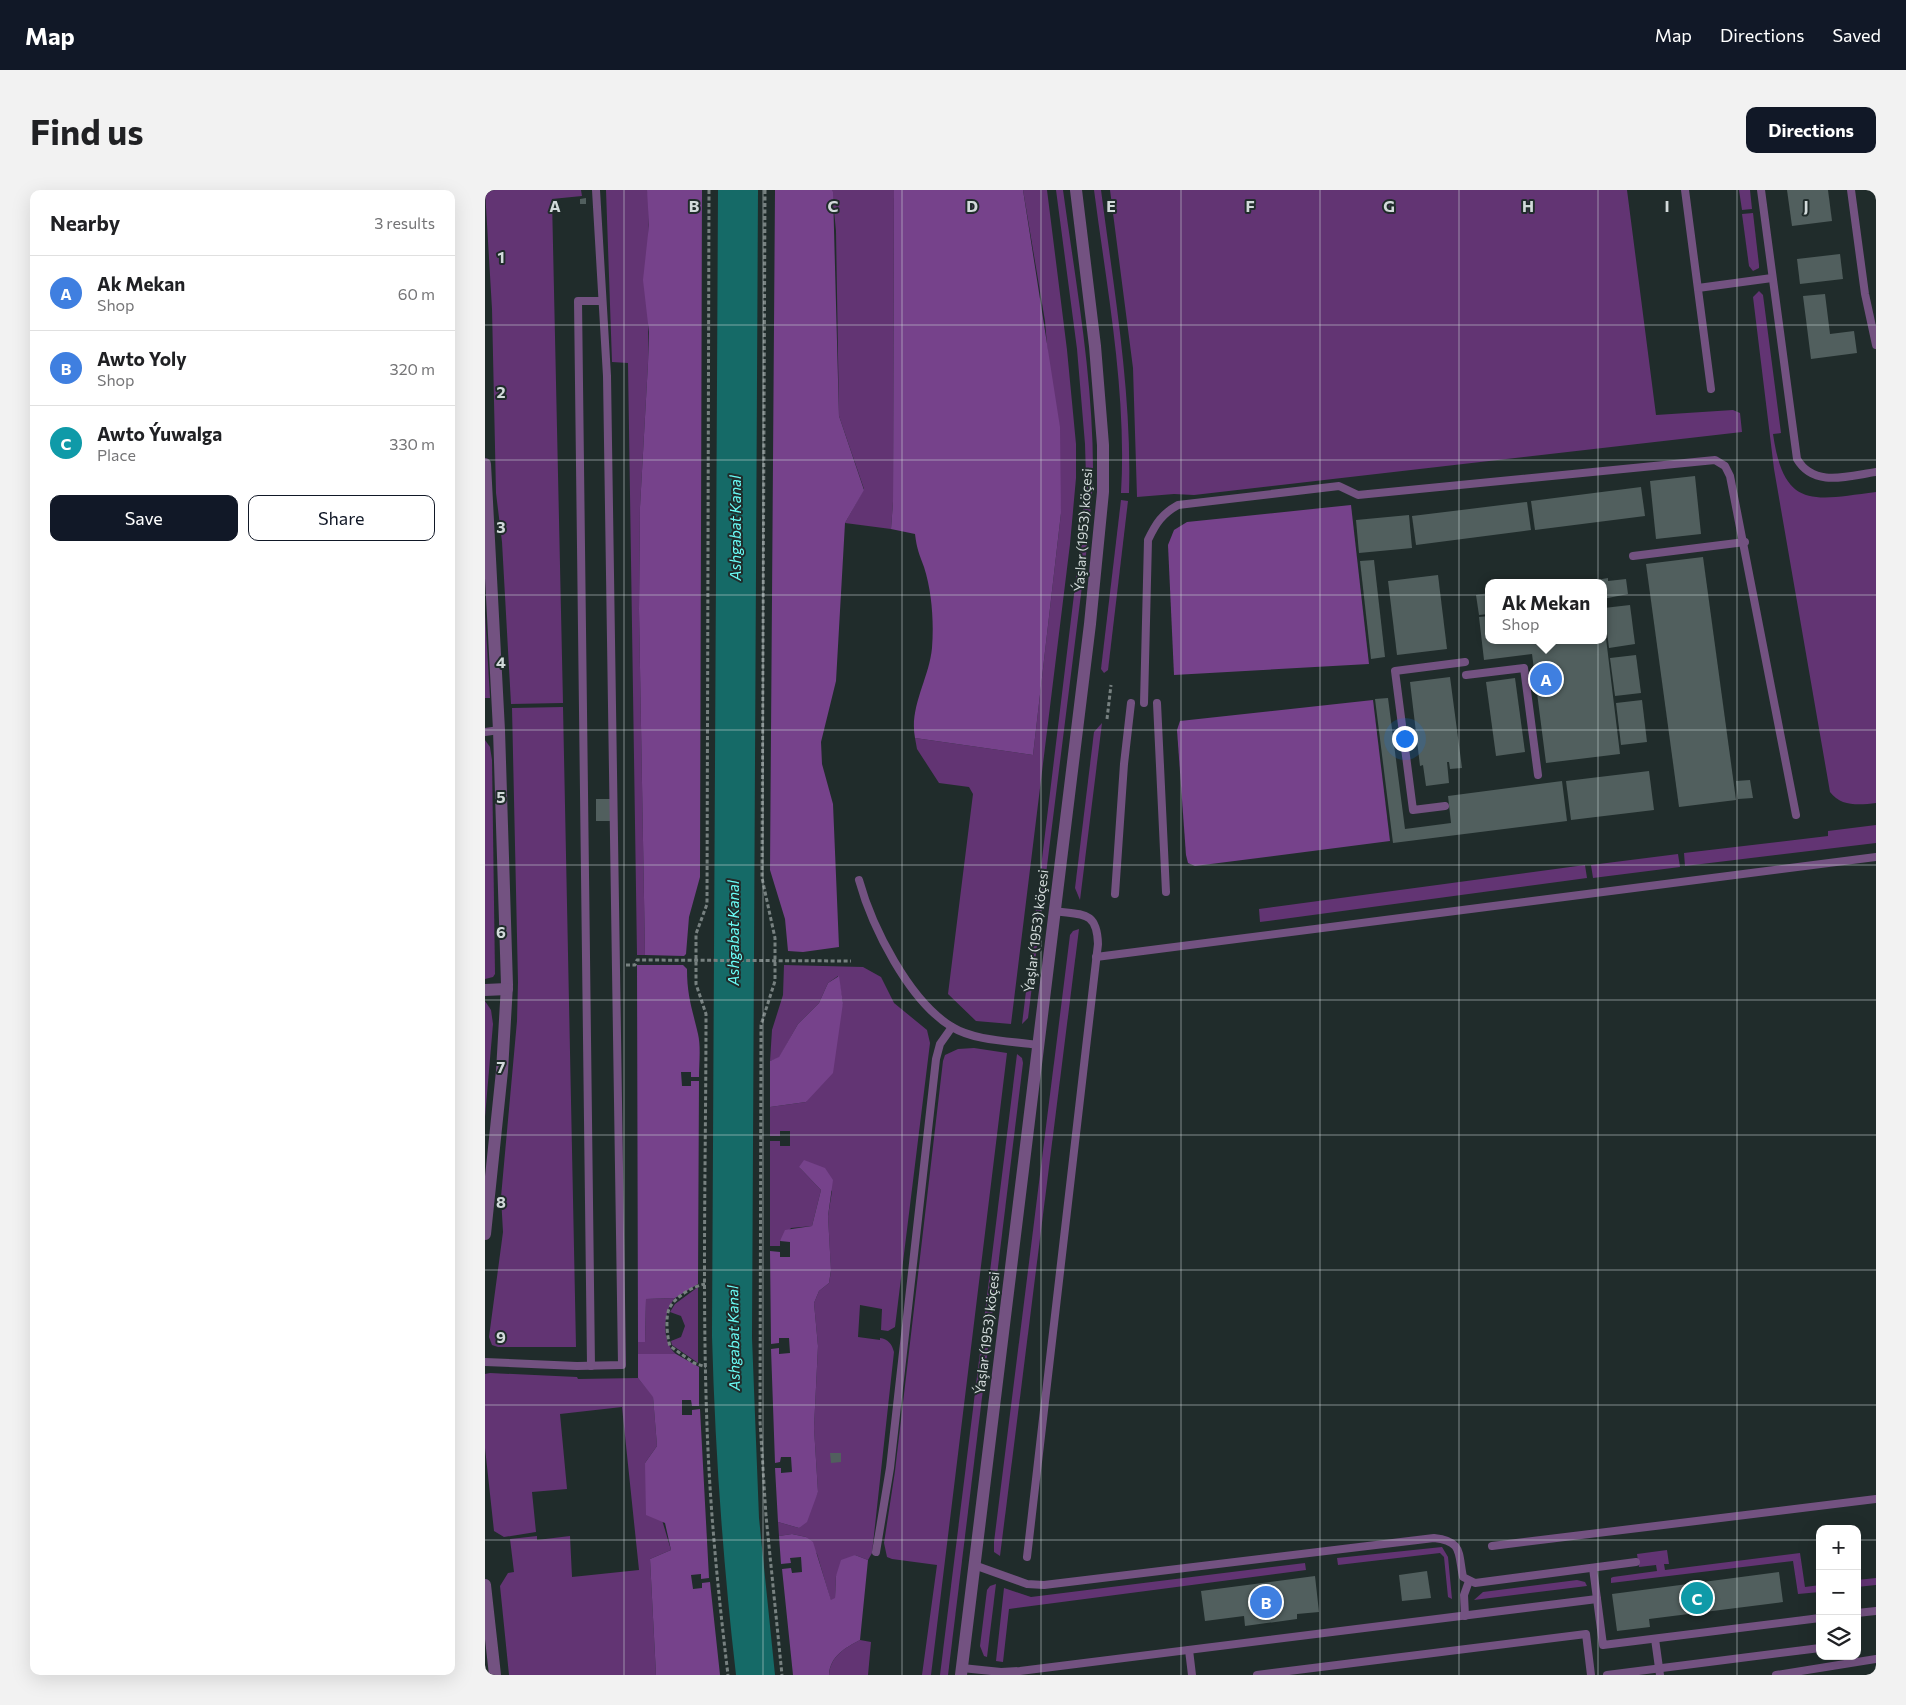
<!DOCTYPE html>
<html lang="en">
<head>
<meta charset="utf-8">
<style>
  body { margin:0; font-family:Commissioner,sans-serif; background:#f2f2f2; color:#202124 }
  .controls { position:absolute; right:15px; bottom:15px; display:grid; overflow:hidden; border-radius:10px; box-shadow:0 5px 20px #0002 }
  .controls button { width:45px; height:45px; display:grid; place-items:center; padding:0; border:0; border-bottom:1px solid #e0e0e0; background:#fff; color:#202124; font:25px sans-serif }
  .you { position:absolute; left:919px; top:548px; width:18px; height:18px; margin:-12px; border:4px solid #fff; border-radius:50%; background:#1a73e8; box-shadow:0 0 0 8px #1a73e833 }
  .badge { display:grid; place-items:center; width:32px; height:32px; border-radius:50%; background:#111827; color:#fff; font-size:16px; font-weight:700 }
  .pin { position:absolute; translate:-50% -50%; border:2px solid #fff; box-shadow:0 1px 5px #0006 }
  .popup { position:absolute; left:1000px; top:389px; width:122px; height:65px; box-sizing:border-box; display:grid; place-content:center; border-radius:10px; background:#fff; filter:drop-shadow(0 1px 4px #0005); font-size:16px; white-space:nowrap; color:#757577 }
  .popup b { font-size:19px; color:#202124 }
  .popup::after { content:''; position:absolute; left:50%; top:100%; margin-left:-10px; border:10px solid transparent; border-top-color:#fff }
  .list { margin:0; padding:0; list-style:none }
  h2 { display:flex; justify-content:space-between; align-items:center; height:65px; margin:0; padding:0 20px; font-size:21px }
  h2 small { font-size:16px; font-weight:400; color:#757577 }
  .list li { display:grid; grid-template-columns:32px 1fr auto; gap:15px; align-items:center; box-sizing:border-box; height:75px; padding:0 20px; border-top:1px solid #e0e0e0 }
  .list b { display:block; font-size:19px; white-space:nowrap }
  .list p { margin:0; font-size:16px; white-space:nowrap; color:#757577 }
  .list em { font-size:16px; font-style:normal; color:#757577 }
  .actions { display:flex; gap:10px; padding:15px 20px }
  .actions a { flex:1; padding:11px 0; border:1px solid #111827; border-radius:10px; text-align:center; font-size:18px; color:#111827 }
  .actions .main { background:#111827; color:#fff }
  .icon { flex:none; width:28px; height:28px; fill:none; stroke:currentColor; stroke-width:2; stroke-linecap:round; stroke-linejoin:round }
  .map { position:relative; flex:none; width:1391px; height:1485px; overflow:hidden; border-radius:10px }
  header { display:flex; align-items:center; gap:30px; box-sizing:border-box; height:70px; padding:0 25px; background:#111827; color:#fff }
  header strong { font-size:24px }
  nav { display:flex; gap:28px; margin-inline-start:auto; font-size:18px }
  .intro { display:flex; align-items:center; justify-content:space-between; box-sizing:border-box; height:120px; padding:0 30px }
  h1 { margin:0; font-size:35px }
  .button { padding:12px 22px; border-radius:10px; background:#111827; color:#fff; font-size:18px; font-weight:700 }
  main { display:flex; gap:30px; padding:0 30px }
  aside { flex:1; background:#fff; border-radius:10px; box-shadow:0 5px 20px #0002 }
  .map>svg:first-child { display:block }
  .green { fill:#623473 }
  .forest { fill:#76428b }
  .water { fill:#156a67 }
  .building { fill:#515f5e }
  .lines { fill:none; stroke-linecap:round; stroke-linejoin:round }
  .path { stroke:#778180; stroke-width:3; stroke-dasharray:4 2.5; stroke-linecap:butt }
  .lane { stroke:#735281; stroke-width:8 }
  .street { stroke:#735281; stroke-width:12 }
  .grid { fill:none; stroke:#d2dada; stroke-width:1; stroke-opacity:0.55 }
  .labels { text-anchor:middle; stroke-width:4; stroke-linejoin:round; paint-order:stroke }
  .street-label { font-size:14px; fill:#d2dada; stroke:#202c2b }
  .water-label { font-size:15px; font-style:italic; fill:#6afcf6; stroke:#202c2b }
  .grid-label { font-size:16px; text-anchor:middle; font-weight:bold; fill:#d2dada; stroke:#202c2b; stroke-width:4; stroke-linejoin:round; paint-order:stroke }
</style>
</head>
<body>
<header>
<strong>Map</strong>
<nav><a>Map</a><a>Directions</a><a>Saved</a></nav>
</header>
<div class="intro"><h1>Find us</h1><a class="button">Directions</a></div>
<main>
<aside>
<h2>Nearby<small>3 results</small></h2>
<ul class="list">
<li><span class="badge" style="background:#3f7fe0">A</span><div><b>Ak Mekan</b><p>Shop</p></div><em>60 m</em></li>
<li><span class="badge" style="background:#3f7fe0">B</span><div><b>Awto Yoly</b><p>Shop</p></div><em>320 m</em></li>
<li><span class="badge" style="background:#0f9aa8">C</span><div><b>Awto Ýuwalga</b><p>Place</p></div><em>330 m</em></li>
</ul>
<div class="actions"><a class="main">Save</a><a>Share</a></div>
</aside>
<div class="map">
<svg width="1391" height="1485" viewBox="0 0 1391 1485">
  <rect width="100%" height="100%" fill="#202c2b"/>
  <!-- green -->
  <g class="green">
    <polygon points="0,0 96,0 97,6 67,9 78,513 26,514 17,352 11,303 7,119"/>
    <polygon points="121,0 162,0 164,8 163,173 155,317 154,420 160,765 152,765 143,173 127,172"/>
    <polygon points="347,0 409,0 408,312 406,339 360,333 379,299 354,226 351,41"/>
    <polygon points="538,0 562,0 582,160 591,254 591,288 585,354 526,834 491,831 463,804 488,604 484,597 454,593 432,559 430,548 548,565 576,323 560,131"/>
    <path d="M 571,0 L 578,0 C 591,95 609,192 608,288 C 607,311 604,333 602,356 L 543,828 L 537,834 L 595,355 L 601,288 L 600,254 L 592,159 Z"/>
    <path d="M 609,0 L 616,0 C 629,101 647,202 644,303 L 636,303 C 642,202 622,100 609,0 Z"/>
    <polygon points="625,0 1142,0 1171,225 1248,220 1255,223 1257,242 709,305 689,304 652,307 648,178"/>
    <polygon points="1254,0 1265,0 1267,19 1257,20"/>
    <polygon points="1268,23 1274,75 1274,78 1268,81 1264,76 1257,24"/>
    <path d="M 1274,101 L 1278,105 L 1296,243 L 1288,244 C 1299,320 1328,310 1391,302 L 1391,613 C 1375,615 1356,617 1345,602 L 1289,279 L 1268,107 Z"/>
    <polygon points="636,310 643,311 623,480 619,483 616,479"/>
    <polygon points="0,423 5,508 0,508"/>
    <polygon points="78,517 91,1157 13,1157 7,1155 4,1147 18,1042 16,1007 32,831 33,792 27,518"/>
    <polygon points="617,533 595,710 590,698 609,542"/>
    <polygon points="0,550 5,557 7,570 10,784 8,787 0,789"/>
    <polygon points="1391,635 1391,653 1200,676 1199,663 1343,646 1343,641"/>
    <polygon points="1193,664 1195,677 1108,688 1106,675"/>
    <polygon points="1100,675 1102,688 775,732 774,719"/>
    <polygon points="594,739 515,1366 509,1362 509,1352 585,745 588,741"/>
    <path d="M 299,775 L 378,777 L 396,787 L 409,813 L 442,840 L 445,853 L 410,1137 L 403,1141 L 396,1140 L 397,1119 L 375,1115 L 373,1147 L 395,1150 L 395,1148 C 403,1149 407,1154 409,1162 L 387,1363 L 383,1370 L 370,1365 L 351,1386 L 350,1409 L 346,1411 L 332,1364 L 321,1347 L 307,1344 L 294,1346 L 293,1332 L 314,1338 L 333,1302 L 329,1238 L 333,1156 L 329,1113 L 334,1101 L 344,1093 L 346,1081 L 343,1026 L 347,1001 L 314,977 L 336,1000 L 327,1036 L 306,1038 L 295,1051 L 295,1056 L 285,1056 L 285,951 L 295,951 L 295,956 L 305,956 L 305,941 L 295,941 L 295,946 L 285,946 L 285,917 L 321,912 L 358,813 L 353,786 L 343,793 L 334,813 L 313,834 L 294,868 L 285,871 L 287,840 L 298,805 Z"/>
    <polygon points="0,811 6,820 8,834 0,927"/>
    <polygon points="489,858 522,863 446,1485 437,1485 452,1375 407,1369 402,1367 399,1353 410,1281 458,871 460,865 473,859"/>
    <polygon points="532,864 537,868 538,873 463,1485 455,1485"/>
    <polygon points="213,1097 213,1173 187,1155 186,1151 196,1147 200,1136 196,1126 185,1122 190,1114"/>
    <path d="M 190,1108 C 178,1121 176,1152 191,1164 L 153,1164 L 153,1152 L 160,1152 L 161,1109 Z"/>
    <polygon points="5,1183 92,1187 93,1189 153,1188 168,1206 172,1256 160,1273 186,1360 165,1369 171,1485 24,1485 15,1396 23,1383 29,1382 25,1349 52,1346 52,1350 85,1346 87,1387 154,1380 137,1217 75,1224 82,1299 47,1302 51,1342 19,1347 9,1341 0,1258 0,1184"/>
    <polygon points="957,1357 963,1367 967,1409 963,1407 959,1367 955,1363 853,1375 852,1368"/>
    <polygon points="1182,1360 1184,1374 1179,1374 1180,1380 1315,1363 1320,1397 1335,1395 1335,1402 1313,1404 1308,1371 1126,1393 1126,1388 1128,1387 1172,1381 1171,1375 1154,1377 1152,1364"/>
    <polygon points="820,1373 821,1380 524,1419 518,1472 511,1471 519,1398 546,1407"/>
    <polygon points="1391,1388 1391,1395 1372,1397 1372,1390"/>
    <polygon points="1092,1390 1100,1392 1102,1396 989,1410 998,1402"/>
    <polygon points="511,1394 502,1467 499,1466 495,1456 502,1400 505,1396"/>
    <path d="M 375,1450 L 386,1452 L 383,1485 L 344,1485 C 345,1466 360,1458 375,1450 Z"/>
  </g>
  <!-- forest -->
  <g class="forest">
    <polygon points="162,0 217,0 215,687 204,727 201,764 199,766 160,765 154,420 155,317 163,173 164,142 158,90 164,35"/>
    <polygon points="290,0 347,0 348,2 354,226 379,300 360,333 351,491 336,552 337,574 348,614 354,757 318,762 303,761 300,729 285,680"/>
    <path d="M 409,0 L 538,0 L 575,237 L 576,323 L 548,565 L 430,548 C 424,517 444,489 447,458 C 449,432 447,402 439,377 C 434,363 432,360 430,344 L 406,339 L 408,312 Z"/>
    <polygon points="866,315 884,474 689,485 683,355 689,340 702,332"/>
    <polygon points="888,510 905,651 710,676 703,673 701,665 692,540 695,531"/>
    <path d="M 152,775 L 198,775 L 202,779 C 202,806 207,818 213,844 C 216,857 214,873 214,887 L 206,887 L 206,882 L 196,882 L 197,896 L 206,896 L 206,891 L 214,891 L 213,1094 L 190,1108 L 161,1109 L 160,1152 L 153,1152 Z"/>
    <polygon points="354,786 358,813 348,883 321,912 285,917 285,871 294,867 313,834 334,813 343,793"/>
    <polygon points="319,970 340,978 348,990 343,1026 346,1080 344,1093 334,1101 329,1113 333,1156 329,1238 333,1302 322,1332 314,1338 293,1332 290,1278 296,1278 296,1283 307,1282 306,1267 296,1267 295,1272 290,1273 286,1159 294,1158 294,1164 305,1163 304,1148 294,1148 294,1153 286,1154 285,1061 295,1062 295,1067 305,1067 305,1052 295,1051 300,1040 327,1036 336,1000 314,977"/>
    <polygon points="153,1164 191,1164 214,1177 214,1216 207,1216 206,1210 197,1210 197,1225 207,1225 207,1220 215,1219 224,1388 216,1389 216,1384 206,1385 208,1399 217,1398 217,1393 225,1392 235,1485 171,1485 165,1369 186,1360 180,1333 161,1325 160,1273 172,1256 168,1207 153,1188"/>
    <path d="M 307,1344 L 321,1347 L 328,1352 L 346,1410 L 350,1408 L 351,1386 L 356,1370 L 370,1365 L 383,1370 L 375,1450 C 360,1458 345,1466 344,1485 L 308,1485 L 297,1379 L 306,1378 L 307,1383 L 317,1382 L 316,1367 L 305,1368 L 306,1373 L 296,1374 L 294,1346 Z"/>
  </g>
  <!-- water -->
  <path class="water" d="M 233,0 L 273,0 L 267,1148 L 274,1328 L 290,1485 L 251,1485 C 238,1372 230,1260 227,1146 Z"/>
  <!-- building -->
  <g class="building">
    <polygon points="1302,0 1343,0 1347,31 1307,36"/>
    <polygon points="101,8 101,14 95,14 95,9"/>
    <polygon points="1355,64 1358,89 1315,94 1312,69"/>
    <polygon points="1340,104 1345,144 1369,141 1372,163 1326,169 1318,106"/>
    <polygon points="1210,286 1216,344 1171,349 1165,291"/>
    <polygon points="1156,297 1160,326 1050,340 1046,311"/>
    <polygon points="1042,312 1046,340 931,355 927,326"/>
    <polygon points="924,325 927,358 874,363 871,330"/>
    <polygon points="1218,367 1251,610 1194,617 1161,374"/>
    <polygon points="889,370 900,467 886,469 875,371"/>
    <polygon points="953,385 962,459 912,465 903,391"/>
    <polygon points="1123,388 1123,391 1141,389 1143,404 1118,409 1118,393 1095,393"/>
    <polygon points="1004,403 1004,424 994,425 991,405"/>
    <polygon points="1145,415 1150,454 1124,458 1119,418"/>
    <polygon points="1004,426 1004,450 1118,450 1120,440 1135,564 1061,573 1047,464 999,470 994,427"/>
    <polygon points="1151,465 1156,503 1130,506 1125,468"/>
    <polygon points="965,487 977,578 965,579 964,572 962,572 964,593 941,596 938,575 935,576 925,492"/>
    <polygon points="1030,488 1040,562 1011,566 1001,492"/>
    <polygon points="903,508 920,639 966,633 963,606 1077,591 1082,631 908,653 890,509"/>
    <polygon points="1157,510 1162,552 1136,555 1131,513"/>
    <polygon points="1164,581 1169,620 1086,630 1081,591"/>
    <polygon points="1265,590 1268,608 1253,609 1251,591"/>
    <rect x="111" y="609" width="16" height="22"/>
    <polygon points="345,1263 356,1263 356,1272 346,1273"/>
    <polygon points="942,1381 946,1408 917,1411 914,1385"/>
    <polygon points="1294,1382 1298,1412 1164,1429 1165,1437 1132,1441 1127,1404"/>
    <polygon points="830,1386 834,1422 812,1424 812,1429 760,1436 759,1426 720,1431 716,1401"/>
  </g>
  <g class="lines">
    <!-- path -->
    <g class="path">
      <path d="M 224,0 L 222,714 L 211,744 L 211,794 L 221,824 C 221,961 217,1099 222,1236 C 225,1320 233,1402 243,1485"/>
      <polyline points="280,0 277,688 290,748 290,791 276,835 275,1231 281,1326 297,1485"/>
      <polyline points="622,529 626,495"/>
      <polyline points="141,775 150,775 152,770 366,771"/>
      <path d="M 220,1094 C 209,1096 191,1106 185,1117 C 180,1125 182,1147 185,1156 L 209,1173 L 221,1177"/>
    </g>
    <!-- lane -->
    <g class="lane">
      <polyline points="1200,0 1226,199"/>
      <path d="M 1276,0 L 1312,269 C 1329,298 1363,286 1391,282"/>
      <polyline points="1366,0 1380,104 1391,155"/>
      <polyline points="1213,98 1287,88"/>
      <polyline points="1148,366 1260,352"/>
      <polyline points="981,485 1039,478 1053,585"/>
      <path d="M 659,513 L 663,350 C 671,333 677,324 693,315 L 854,296 L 873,305 L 1230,270 L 1240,276 L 1245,286 L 1311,625"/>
      <polyline points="672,513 681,702"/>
      <polyline points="0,542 14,540"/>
      <polyline points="960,616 928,620 910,481 980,472"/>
      <path d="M 374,690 C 387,737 424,811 467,837 C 490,851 526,851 553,855"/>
      <polyline points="630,704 639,574 646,513"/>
      <polyline points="611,767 1391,667"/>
      <polyline points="0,1172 92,1176 137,1175 122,186 111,0"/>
      <polyline points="106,1176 93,111 117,111"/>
      <polyline points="1007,1356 1391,1309"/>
      <polyline points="391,1362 405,1278 451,869 455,854 467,837"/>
      <path d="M 542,1367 L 613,754 C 612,720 597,725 569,721"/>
      <path d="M 489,1375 L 542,1394 L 559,1395 L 949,1348 C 978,1351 973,1363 978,1387 L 990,1393 L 1151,1372"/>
      <polyline points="1108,1378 1112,1409"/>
      <polyline points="1372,1423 1391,1421"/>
      <polyline points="980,1426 979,1405 984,1391"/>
      <polyline points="1170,1449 1175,1485"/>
      <polyline points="704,1460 707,1485"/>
      <polyline points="477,1478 516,1482 535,1481 1112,1409 1118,1455 1335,1428"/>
      <polyline points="772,1485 1101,1444 1106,1485"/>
      <polyline points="1122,1485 1335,1458"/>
      <polyline points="1291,1485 1391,1469"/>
    </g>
    <!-- street -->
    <g class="street">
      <polyline points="0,274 14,540 22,795 17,881 0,1044"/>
      <polyline points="0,800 22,799"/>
      <polyline points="0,1395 10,1485"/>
      <polyline points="476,1485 605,434 618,302 618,255 610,156 591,0"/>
    </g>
  </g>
  <!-- grid -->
  <path class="grid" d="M 139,0 L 139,1485M 278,0 L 278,1485M 417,0 L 417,1485M 556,0 L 556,1485M 696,0 L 696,1485M 835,0 L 835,1485M 974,0 L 974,1485M 1113,0 L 1113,1485M 1252,0 L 1252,1485M 0,135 L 1391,135M 0,270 L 1391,270M 0,405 L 1391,405M 0,540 L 1391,540M 0,675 L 1391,675M 0,810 L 1391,810M 0,945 L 1391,945M 0,1080 L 1391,1080M 0,1215 L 1391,1215M 0,1350 L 1335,1350M 1372,1350 L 1391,1350"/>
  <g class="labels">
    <!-- street labels -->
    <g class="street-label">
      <text transform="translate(598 340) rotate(-86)" y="5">Ýaşlar (1953) köçesi</text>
      <text transform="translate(551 741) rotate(-83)" y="5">Ýaşlar (1953) köçesi</text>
      <text transform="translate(502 1143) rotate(-83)" y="5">Ýaşlar (1953) köçesi</text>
    </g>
    <!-- water labels -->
    <g class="water-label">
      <text transform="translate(251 338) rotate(-90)" y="5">Ashgabat Kanal</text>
      <text transform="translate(249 743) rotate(-90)" y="5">Ashgabat Kanal</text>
      <text transform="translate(249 1148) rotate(-91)" y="5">Ashgabat Kanal</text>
    </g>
  </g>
  <g class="grid-label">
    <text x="70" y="22">A</text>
    <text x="209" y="22">B</text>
    <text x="348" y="22">C</text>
    <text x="487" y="22">D</text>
    <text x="626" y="22">E</text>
    <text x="765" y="22">F</text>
    <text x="904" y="22">G</text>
    <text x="1043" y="22">H</text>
    <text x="1182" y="22">I</text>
    <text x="1321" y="22">J</text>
    <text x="16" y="73">1</text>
    <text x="16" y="208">2</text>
    <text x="16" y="343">3</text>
    <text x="16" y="478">4</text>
    <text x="16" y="613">5</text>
    <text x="16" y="748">6</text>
    <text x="16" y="883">7</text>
    <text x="16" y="1018">8</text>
    <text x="16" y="1153">9</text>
  </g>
</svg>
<div class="controls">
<button>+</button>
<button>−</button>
<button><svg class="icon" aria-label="layers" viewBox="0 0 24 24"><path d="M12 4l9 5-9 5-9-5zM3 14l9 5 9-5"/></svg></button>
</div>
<div class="you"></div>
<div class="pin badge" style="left:1061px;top:489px;background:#3f7fe0">A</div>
<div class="popup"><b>Ak Mekan</b>Shop</div>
<div class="pin badge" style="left:781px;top:1412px;background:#3f7fe0">B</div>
<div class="pin badge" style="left:1212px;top:1408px;background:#0f9aa8">C</div>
</div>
</main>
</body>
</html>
